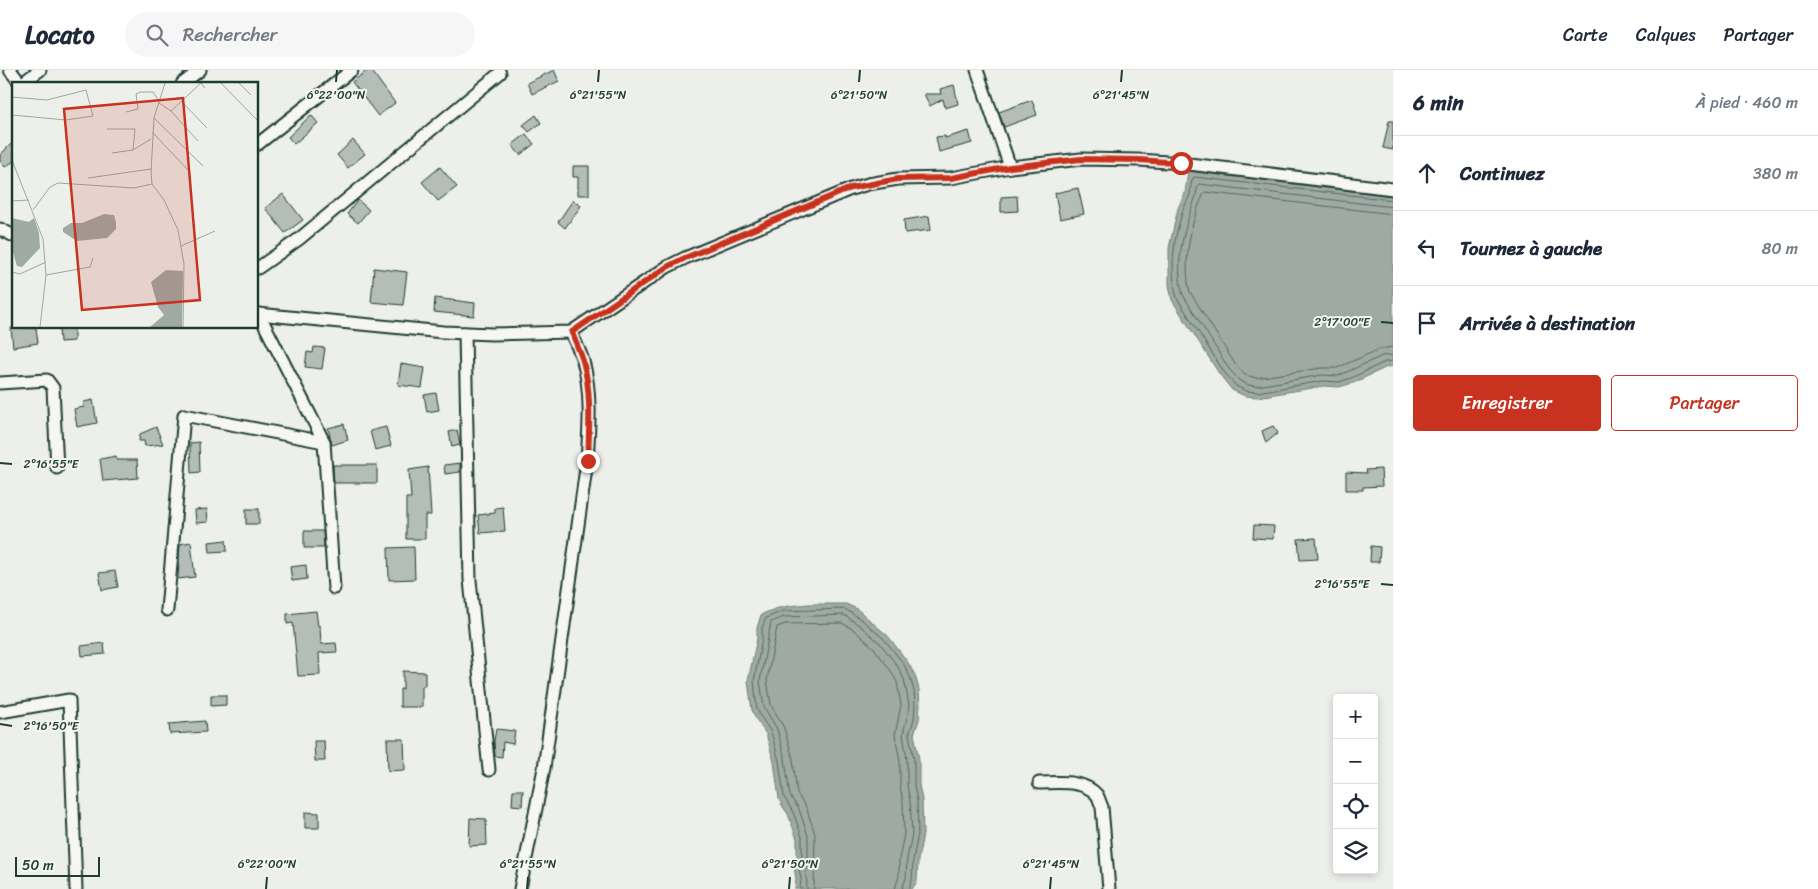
<!DOCTYPE html>
<html lang="fr">
<head>
<meta charset="utf-8">
<style>
  body { margin:0; font-family:Sriracha,sans-serif; background:#f6f6f7; color:#1f2937 }
  .controls { position:absolute; right:15px; bottom:15px; display:grid; overflow:hidden; border-radius:5px; box-shadow:0 2px 8px #0003 }
  .controls button { width:45px; height:45px; display:grid; place-items:center; padding:0; border:0; border-bottom:1px solid #e0e1e3; background:#fff; color:#1f2937; font:25px sans-serif }
  .scale { position:absolute; left:15px; bottom:12px; width:85px; box-sizing:border-box; padding-left:5px; border:2px solid #1f3d34; border-top:0; font-size:14px; line-height:18px; white-space:nowrap; color:#1f3d34; -webkit-text-stroke:4px #f6f6f2; paint-order:stroke }
  .stop { position:absolute; width:15px; height:15px; margin:-11px; border:4px solid #c8321e; border-radius:50%; background:#fff }
  .stop.end { background:#c8321e; border-color:#fff; box-shadow:0 1px 5px #0008 }
  .list { margin:0; padding:0; list-style:none }
  h2 { display:flex; justify-content:space-between; align-items:center; height:65px; margin:0; padding:0 20px; font-size:21px }
  h2 small { font-size:16px; font-weight:400; color:#747a83 }
  .list li { display:grid; grid-template-columns:32px 1fr auto; gap:15px; align-items:center; box-sizing:border-box; height:75px; padding:0 20px; border-top:1px solid #e0e1e3 }
  .list b { display:block; font-size:19px; white-space:nowrap }
  .list em { font-size:16px; font-style:normal; color:#747a83 }
  .actions { display:flex; gap:10px; padding:15px 20px }
  .actions a { flex:1; padding:11px 0; border:1px solid #c8321e; border-radius:5px; text-align:center; font-size:18px; color:#c8321e }
  .actions .main { background:#c8321e; color:#fff }
  .icon { flex:none; width:28px; height:28px; fill:none; stroke:currentColor; stroke-width:2; stroke-linecap:round; stroke-linejoin:round }
  .map { position:relative; flex:none; width:1393px; height:819px; overflow:hidden }
  header { display:flex; align-items:center; gap:30px; box-sizing:border-box; height:70px; padding:0 25px; background:#fff; border-bottom:1px solid #e0e1e3 }
  header strong { font-size:24px }
  nav { display:flex; gap:28px; margin-inline-start:auto; font-size:18px }
  .search { width:350px; height:45px; background:#f6f6f7; display:flex; align-items:center; gap:12px; box-sizing:border-box; padding:0 18px; border-radius:28px; color:#747a83; font-size:19px }
  main { display:flex }
  aside { flex:1; background:#fff }
  .map>svg:first-child { display:block }
  .water { fill:#9faaa4; stroke:#6c7e77 }
  .lines { fill:none; stroke-linecap:round; stroke-linejoin:round }
  .shore { stroke:#526961; stroke-width:1 }
  .building { fill:#b4bdb8; stroke:#1f3d34 }
  .minor-casing { stroke:#1f3d34; stroke-width:15 }
  .minor { stroke:#f6f6f2; stroke-width:11 }
  .route { stroke:#c8321e; stroke-width:6 }
  .ticks { fill:none; stroke:#1f3d34; stroke-width:2 }
  .inset-road { fill:none; stroke:#9ba8a1; stroke-width:1 }
  .view { fill:#c8321e; fill-opacity:0.15; stroke:#c8321e; stroke-width:2.5 }
  .inset-edge { fill:none; stroke:#1f3d34; stroke-width:2.5 }
  .ticks-label { font-size:12px; text-anchor:middle; fill:#1f3d34; stroke:#f6f6f2; stroke-width:4; stroke-linejoin:round; paint-order:stroke }
</style>
</head>
<body>
<header>
<strong>Locato</strong>
<div class="search"><svg class="icon" aria-label="search" viewBox="0 0 24 24"><circle cx="10" cy="10" r="6"/><path d="M15 15l6 6"/></svg>Rechercher</div>
<nav><a>Carte</a><a>Calques</a><a>Partager</a></nav>
</header>
<main>
<div class="map">
<svg width="1393" height="819" viewBox="0 0 1393 819">
  <rect width="100%" height="100%" fill="#edefea"/>
  <filter id="ink" filterUnits="userSpaceOnUse"><feTurbulence type="fractalNoise" baseFrequency=".02" numOctaves="2"/><feDisplacementMap in="SourceGraphic" scale="10" xChannelSelector="R" yChannelSelector="G"/><feConvolveMatrix kernelMatrix="1 2 1 2 8 2 1 2 1" color-interpolation-filters="sRGB"/></filter>
  <g filter="url(#ink)">
    <!-- water -->
    <g class="water">
      <polygon points="1188,101 1393,126 1393,296 1387,297 1353,313 1339,317 1324,316 1257,327 1245,326 1232,320 1220,305 1172,230 1169,215 1169,178 1178,138 1185,123"/>
      <path d="M 808,534 L 846,534 L 857,539 L 888,566 L 907,591 L 915,605 L 919,620 L 920,635 L 919,650 L 914,664 L 919,689 L 919,715 L 922,730 L 923,764 L 918,790 L 917,812 L 912,819 L 795,819 L 796,809 L 794,797 L 797,785 L 797,769 L 788,744 L 783,737 L 779,729 L 774,692 L 766,664 L 756,649 L 752,640 L 748,611 L 757,568 L 757,558 L 761,545 C 777,536 791,536 808,534 Z"/>
    </g>
    <g class="lines">
      <!-- shore -->
      <g class="shore">
        <path d="M 1393,130 L 1194,107 C 1190,112 1191,119 1190,125 C 1188,130 1185,135 1183,140 C 1174,167 1169,200 1177,228 L 1224,302 L 1236,316 L 1246,321 L 1257,322 L 1323,311 L 1339,312 L 1351,308 L 1385,292 L 1393,291"/>
        <path d="M 1393,137 L 1199,114 C 1196,118 1197,123 1195,129 C 1184,159 1174,193 1183,225 L 1229,299 L 1240,311 L 1248,315 L 1257,316 L 1322,305 L 1338,306 L 1382,286 L 1393,285"/>
        <path d="M 1393,144 L 1205,122 C 1191,147 1182,194 1190,222 L 1235,294 L 1245,305 L 1256,308 L 1321,298 L 1337,298 L 1380,279 L 1393,277"/>
        <polyline points="800,819 801,809 799,798 802,785 802,767 793,742 784,727 779,691 771,662 761,647 757,639 754,611 762,569 762,558 766,548 783,541 845,539 862,550 884,569 903,593 910,607 914,621 915,635 914,649 909,664 914,689 914,715 917,731 918,764 913,790 912,810 909,819"/>
        <polyline points="807,819 806,798 808,786 808,766 799,739 790,726 785,689 777,659 764,637 760,611 771,552 784,547 844,545 859,555 880,573 898,597 904,609 909,635 907,648 903,664 907,690 907,716 910,731 912,764 907,789 906,808 902,819"/>
        <polyline points="814,819 815,764 806,737 797,724 793,689 784,658 771,635 767,610 777,557 785,554 842,553 854,560 874,578 891,601 897,612 901,635 895,665 900,691 900,716 903,732 904,764 899,789 899,806 895,819"/>
      </g>
    </g>
    <!-- building -->
    <g class="building">
      <polygon points="368,0 371,0 395,33 378,46 352,12"/>
      <polygon points="554,0 559,11 532,24 527,13"/>
      <polygon points="954,15 958,34 945,38 943,29 930,36 924,24 941,24 940,19"/>
      <polygon points="1032,30 1037,45 1004,57 999,42"/>
      <polygon points="311,45 318,53 294,74 288,67"/>
      <polygon points="536,45 541,53 529,62 523,55"/>
      <polygon points="1389,51 1393,51 1393,80 1383,78"/>
      <polygon points="969,61 972,73 939,82 936,67 945,66 945,68"/>
      <polygon points="526,64 534,74 520,85 512,75"/>
      <polygon points="353,70 365,84 348,98 337,85"/>
      <polygon points="14,71 14,91 5,97 0,91 0,85"/>
      <polygon points="573,96 589,96 589,125 578,125 578,107 573,107"/>
      <polygon points="440,97 457,117 438,131 422,112"/>
      <polygon points="1078,118 1084,144 1060,149 1055,123"/>
      <polygon points="283,124 303,150 285,163 265,138"/>
      <polygon points="1017,126 1018,141 1001,142 1001,127"/>
      <polygon points="358,130 369,140 358,153 347,144"/>
      <polygon points="573,130 581,136 565,158 558,152"/>
      <polygon points="929,146 931,160 905,163 904,150"/>
      <polygon points="374,198 407,202 403,235 371,232"/>
      <polygon points="435,228 475,233 474,246 434,242"/>
      <polygon points="11,258 36,258 38,273 13,277"/>
      <polygon points="59,258 74,258 74,271 60,272"/>
      <polygon points="314,277 325,278 322,299 305,297 307,282 313,283"/>
      <polygon points="401,294 425,298 422,318 398,315"/>
      <polygon points="436,323 439,340 427,342 424,325"/>
      <polygon points="93,330 97,353 77,357 74,339 84,337 84,332"/>
      <polygon points="344,354 348,370 332,375 328,358"/>
      <polygon points="1273,356 1278,363 1266,373 1262,361"/>
      <polygon points="156,357 163,374 145,376 144,371 139,371 140,364"/>
      <polygon points="386,357 391,376 375,380 370,361"/>
      <polygon points="457,360 460,375 452,377 449,362"/>
      <polygon points="199,372 200,402 191,403 190,373"/>
      <polygon points="116,386 117,390 137,390 138,408 103,411 100,389"/>
      <polygon points="460,393 460,402 445,404 444,395"/>
      <polygon points="333,395 377,395 377,413 334,413"/>
      <polygon points="428,397 431,445 425,445 425,469 406,469 406,428 411,428 409,400"/>
      <polygon points="1381,399 1382,416 1363,417 1363,420 1346,420 1346,402 1367,403 1366,400"/>
      <polygon points="503,437 505,461 480,463 478,445 495,443 495,438"/>
      <polygon points="207,439 208,452 196,453 195,440"/>
      <rect x="246" y="439" width="13" height="15"/>
      <polygon points="1254,455 1274,456 1273,469 1253,468"/>
      <polygon points="304,461 323,461 324,478 304,478"/>
      <polygon points="1316,468 1318,489 1300,490 1298,469"/>
      <polygon points="226,470 227,481 210,482 209,472"/>
      <polygon points="191,472 195,507 178,509 180,474"/>
      <polygon points="1371,476 1380,477 1379,492 1370,492"/>
      <polygon points="414,477 415,509 389,510 388,478"/>
      <polygon points="306,495 307,509 292,511 290,497"/>
      <polygon points="115,501 118,517 102,520 99,503"/>
      <polygon points="316,541 318,556 320,556 321,574 336,573 337,582 319,583 320,605 298,606 293,553 287,554 287,544"/>
      <polygon points="104,573 105,584 82,586 81,576"/>
      <polygon points="403,601 425,602 425,616 422,616 422,637 400,637 400,619 403,619"/>
      <polygon points="211,625 226,625 226,635 211,636"/>
      <polygon points="205,651 206,662 170,664 169,654"/>
      <polygon points="496,659 515,661 513,674 503,672 502,687 495,686 494,671"/>
      <polygon points="387,669 404,669 405,700 388,701"/>
      <polygon points="314,671 324,671 325,691 315,691"/>
      <polygon points="513,720 523,720 522,736 512,735"/>
      <polygon points="305,742 319,743 319,758 305,758"/>
      <polygon points="470,748 486,749 487,775 469,776"/>
    </g>
    <g class="lines">
      <!-- minor casing -->
      <g class="minor-casing">
        <g id="minor">
          <polyline points="10,0 21,14"/>
          <polyline points="977,0 1010,97"/>
          <polyline points="21,14 40,0"/>
          <polyline points="182,14 200,0"/>
          <polyline points="258,74 352,0"/>
          <polyline points="0,159 14,166"/>
          <polyline points="258,198 299,169 500,3"/>
          <polyline points="258,244 443,262 492,264 571,262 667,197 685,188 851,119 868,114 898,109 951,108 1010,97 1081,89 1139,90 1181,93 1393,119"/>
          <polyline points="259,244 324,372 334,518"/>
          <polyline points="465,263 470,510 489,700"/>
          <polyline points="0,313 47,310 53,318 57,398"/>
          <polyline points="167,540 184,345 324,372"/>
          <polyline points="0,642 69,630 76,819"/>
          <path d="M 1039,713 C 1056,713 1084,709 1097,725 C 1099,728 1100,733 1102,737 L 1109,819"/>
          <path d="M 520,819 L 544,698 L 587,391 C 589,358 592,323 583,291 C 580,281 575,272 571,262"/>
        </g>
      </g>
      <!-- minor -->
      <use href="#minor" class="minor"/>
    </g>
  </g>
  <g class="lines" filter="url(#ink)">
    <!-- route -->
    <path class="route" d="M 588,391 C 589,358 592,323 583,291 C 580,281 575,272 572,262 L 667,197 L 685,188 L 851,118 L 882,112 L 898,109 L 951,108 L 1010,97 L 1081,89 L 1139,90 L 1181,93"/>
  </g>
  <!-- ticks -->
  <path class="ticks" d="M 336,12 L 337,0M 598,12 L 599,0M 859,12 L 860,0M 1121,12 L 1122,0M 1381,252 L 1393,253M 0,393 L 12,394M 1381,514 L 1393,515M 0,654 L 12,656M 266,819 L 267,807M 527,819 L 528,807M 789,819 L 790,807M 1050,819 L 1051,807"/>
  <!-- overview -->
  <g transform="translate(12 12)">
    <rect width="246" height="246" fill="#edefea"/>
    <path d="M 92,132 L 102,133 L 104,140 L 104,147 L 95,156 L 65,159 L 51,150 L 51,146 L 59,141 L 70,141 ZM 0,136 L 17,140 L 22,136 L 27,151 L 28,166 L 10,185 L 5,184 L 0,167 ZM 154,188 L 171,189 L 170,245 L 138,245 L 152,233 L 146,225 L 139,200 Z" fill="#9faaa4"/>
    <path class="inset-road" d="M 153,1 L 142,36 L 139,91 L 140,102 L 152,118 L 166,148 L 172,182 L 171,245M 209,1 L 247,40M 227,1 L 239,13M 0,15 L 35,18 L 74,8 L 81,34 L 54,38 L 0,33M 169,19 L 195,46M 147,21 L 159,29 L 186,59M 159,29 L 189,1 L 193,6M 114,30 L 126,27 L 124,12 L 128,10 L 141,10 L 147,19M 142,36 L 191,84M 95,47 L 123,47 L 121,68M 140,50 L 177,89M 100,71 L 121,68 L 139,57M 0,78 L 31,157 L 34,193 L 28,245M 76,96 L 139,87M 0,119 L 17,118M 21,128 L 38,105 L 46,101 L 122,106 L 140,102M 169,164 L 203,149M 0,190 L 8,192 L 34,180M 34,193 L 78,185 L 81,176"/>
    <path class="view" d="M 171,16 L 188,218 L 70,228 L 52,27 Z"/>
    <rect width="246" height="246" class="inset-edge"/>
  </g>
  <g class="ticks-label">
    <text x="336" y="29">6°22'00"N</text>
    <text x="598" y="29">6°21'55"N</text>
    <text x="859" y="29">6°21'50"N</text>
    <text x="1121" y="29">6°21'45"N</text>
    <text x="1342" y="256">2°17'00"E</text>
    <text x="51" y="398">2°16'55"E</text>
    <text x="1342" y="518">2°16'55"E</text>
    <text x="51" y="660">2°16'50"E</text>
    <text x="267" y="798">6°22'00"N</text>
    <text x="528" y="798">6°21'55"N</text>
    <text x="790" y="798">6°21'50"N</text>
    <text x="1051" y="798">6°21'45"N</text>
  </g>
</svg>
<div class="controls">
<button>+</button>
<button>−</button>
<button><svg class="icon" aria-label="locate" viewBox="0 0 24 24"><circle cx="12" cy="12" r="6"/><path d="M12 2v4M12 18v4M2 12h4M18 12h4"/></svg></button>
<button><svg class="icon" aria-label="layers" viewBox="0 0 24 24"><path d="M12 4l9 5-9 5-9-5zM3 14l9 5 9-5"/></svg></button>
</div>
<div class="scale">50 m</div>
<div class="stop" style="left:1181px;top:93px"></div>
<div class="stop end" style="left:588px;top:391px"></div>
</div>
<aside>
<h2>6 min<small>À pied · 460 m</small></h2>
<ul class="list">
<li><svg class="icon" aria-label="ahead" viewBox="0 0 24 24"><path d="M12 20V5M6 11l6-6 6 6"/></svg><div><b>Continuez</b></div><em>380 m</em></li>
<li><svg class="icon" aria-label="left" viewBox="0 0 24 24"><path d="M17 20v-9H6M10 6l-5 5 5 5"/></svg><div><b>Tournez à gauche</b></div><em>80 m</em></li>
<li><svg class="icon" aria-label="arrive" viewBox="0 0 24 24"><path d="M6 21V4h12l-3 4 3 4H6"/></svg><div><b>Arrivée à destination</b></div></li>
</ul>
<div class="actions"><a class="main">Enregistrer</a><a>Partager</a></div>
</aside>
</main>
</body>
</html>
